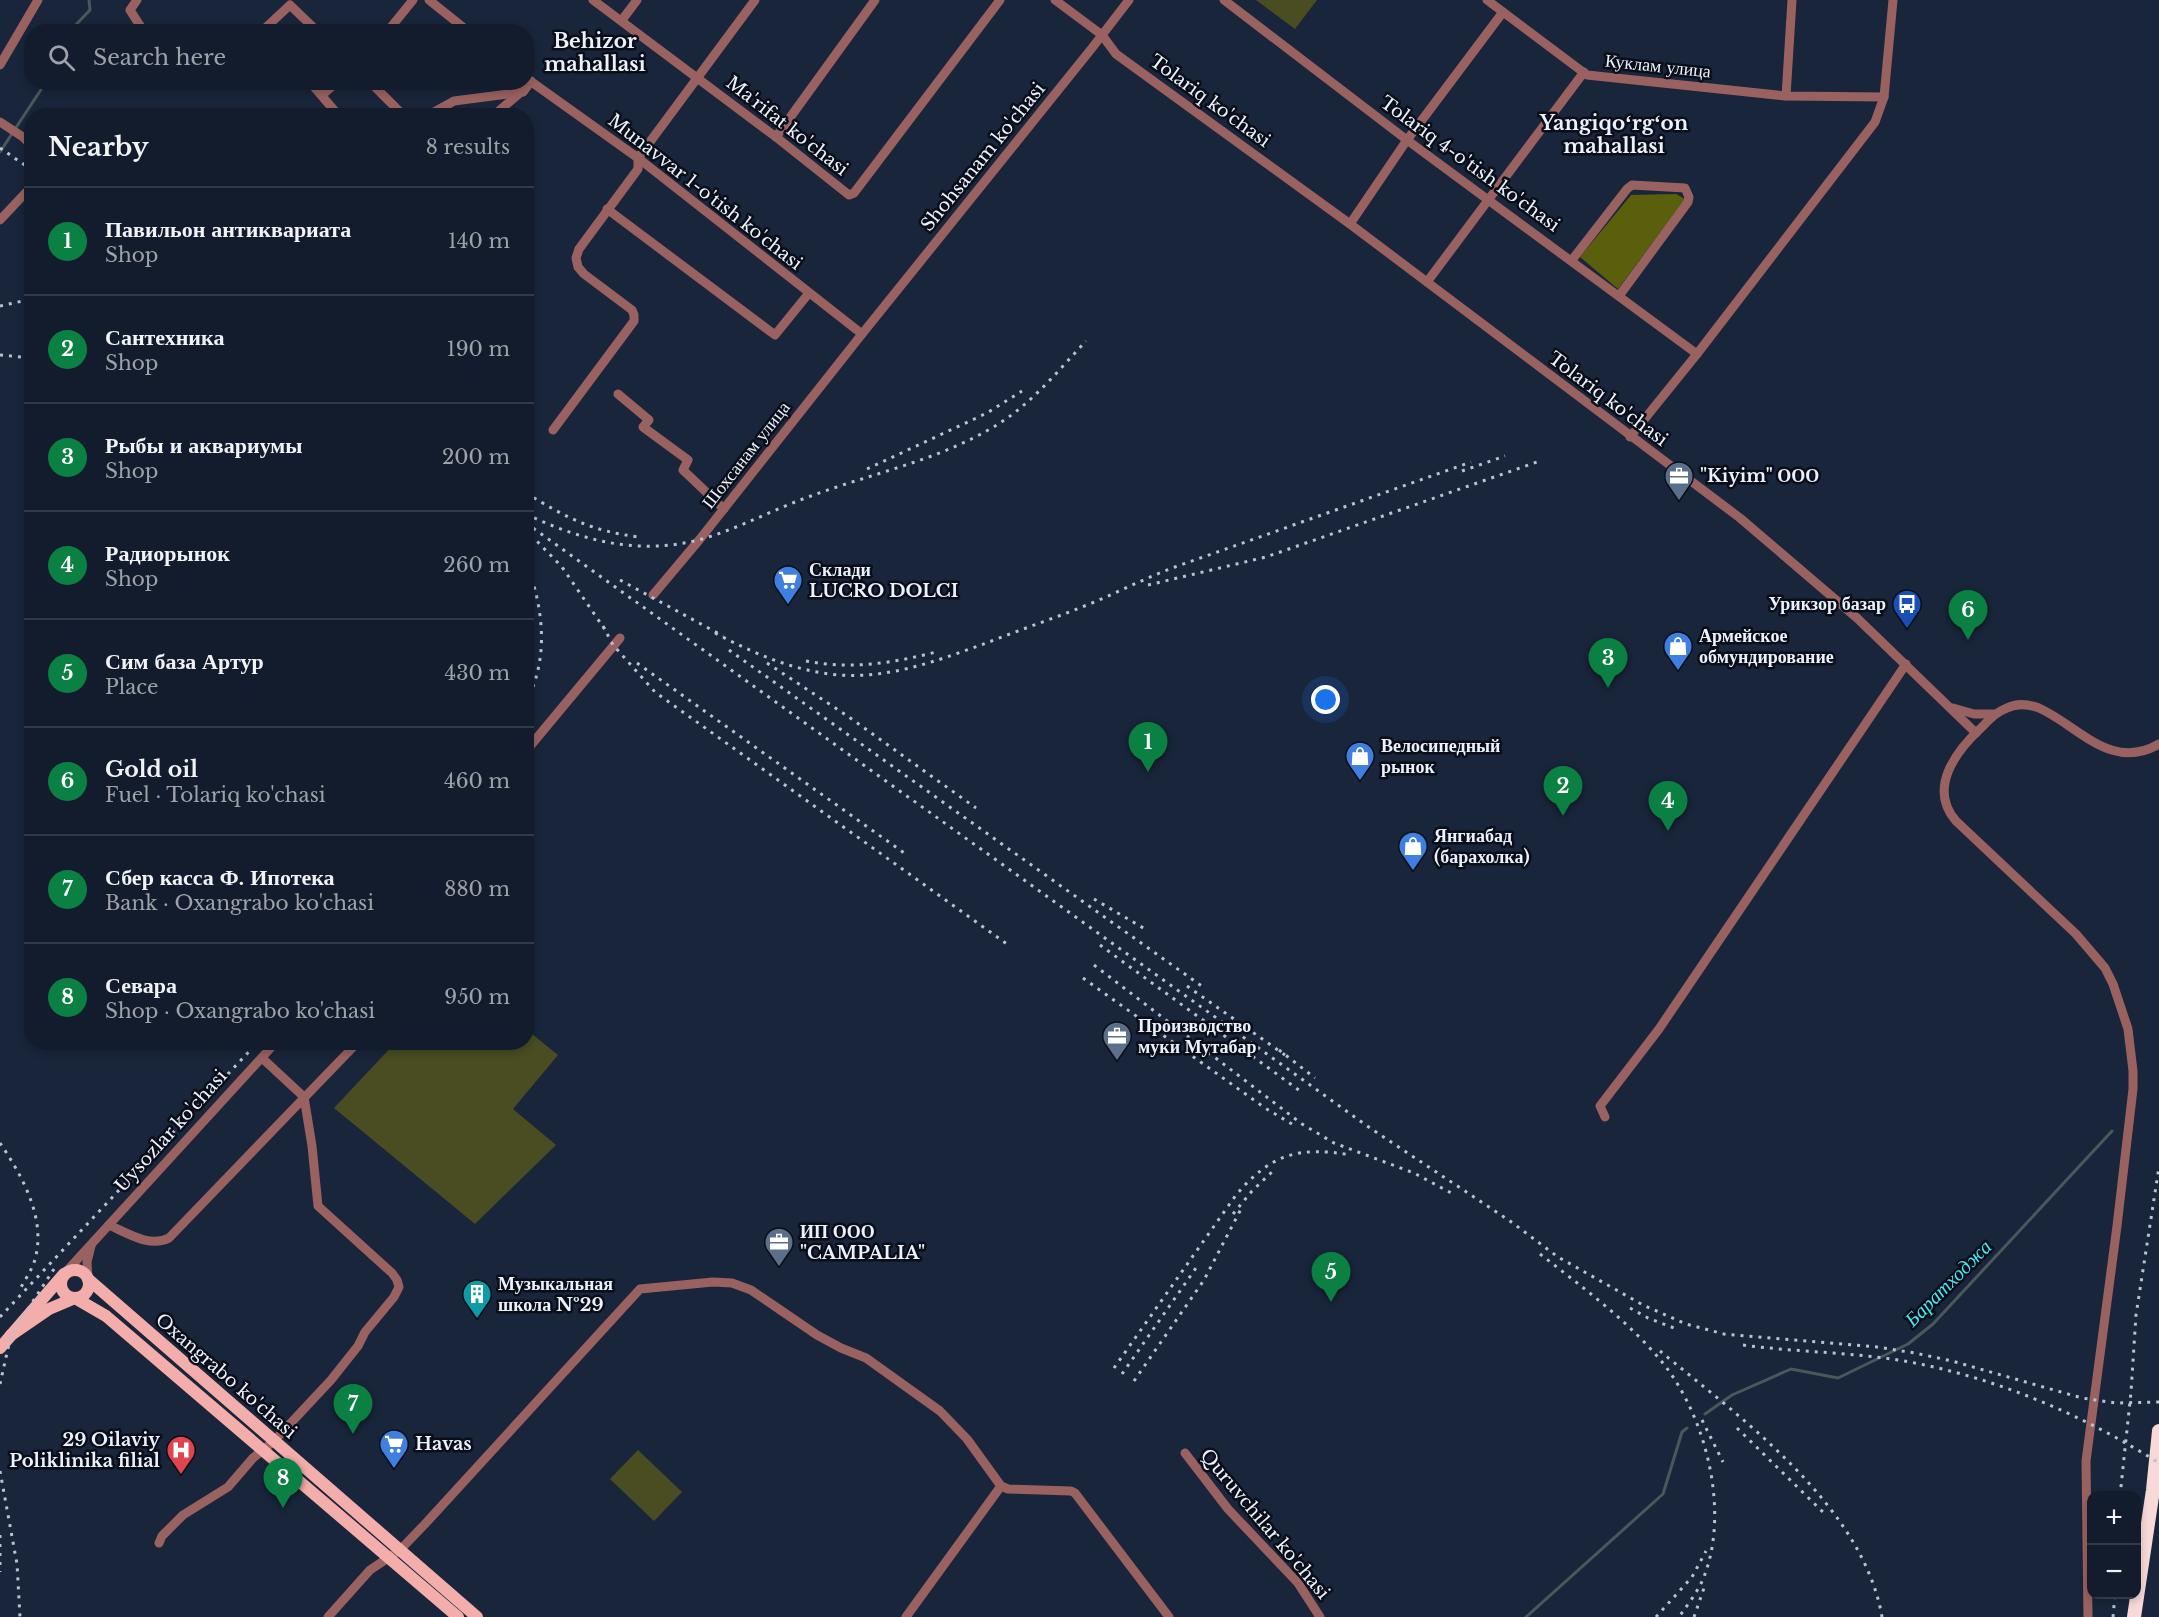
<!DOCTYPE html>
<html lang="en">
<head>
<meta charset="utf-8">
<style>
  body { margin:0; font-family:"Libre Baskerville",serif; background:#1c2534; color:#f1f3f6 }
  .controls { position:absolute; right:18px; bottom:18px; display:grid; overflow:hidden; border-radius:12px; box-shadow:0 3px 9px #0003 }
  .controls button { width:54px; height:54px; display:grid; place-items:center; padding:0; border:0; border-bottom:2px solid #323a48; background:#131c2c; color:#f1f3f6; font:30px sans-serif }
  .you { position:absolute; left:1326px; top:700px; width:21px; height:21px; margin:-15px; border:4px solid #fff; border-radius:50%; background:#1a73e8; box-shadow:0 0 0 9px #1a73e833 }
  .badge { display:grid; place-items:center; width:39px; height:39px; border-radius:50%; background:#0b8043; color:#fff; font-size:20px; font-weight:700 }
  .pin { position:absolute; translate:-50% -50px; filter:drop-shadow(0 2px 3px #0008) }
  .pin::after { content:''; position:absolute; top:32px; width:21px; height:18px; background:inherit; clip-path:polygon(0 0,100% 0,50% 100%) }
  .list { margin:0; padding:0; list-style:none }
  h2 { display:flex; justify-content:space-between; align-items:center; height:78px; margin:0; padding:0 24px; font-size:26px }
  h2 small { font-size:20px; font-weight:400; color:#9da1a9 }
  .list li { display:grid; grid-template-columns:39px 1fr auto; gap:18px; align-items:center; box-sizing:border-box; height:108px; padding:0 24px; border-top:2px solid #323a48 }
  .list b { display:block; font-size:22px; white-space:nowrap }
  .list p { margin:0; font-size:20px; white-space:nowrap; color:#9da1a9 }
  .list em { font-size:20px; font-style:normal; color:#9da1a9 }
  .icon { flex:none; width:33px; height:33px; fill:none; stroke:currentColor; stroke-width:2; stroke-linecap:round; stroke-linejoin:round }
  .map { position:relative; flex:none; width:2159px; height:1617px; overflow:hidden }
  .search { position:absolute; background:#131c2c; box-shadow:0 3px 9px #0003; left:24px; top:24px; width:510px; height:66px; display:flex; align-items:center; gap:15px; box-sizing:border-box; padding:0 21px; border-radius:24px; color:#9da1a9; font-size:22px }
  .panel { position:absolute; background:#131c2c; box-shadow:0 3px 9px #0003; left:24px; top:108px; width:510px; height:942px; border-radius:24px }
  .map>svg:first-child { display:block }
  .green { fill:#494d21 }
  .forest { fill:#5a5f0c }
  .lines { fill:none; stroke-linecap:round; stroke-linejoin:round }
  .stream { stroke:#4b575b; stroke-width:3 }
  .minor { stroke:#996260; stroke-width:9 }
  .major { stroke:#f3aeab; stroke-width:12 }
  .highway { stroke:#f7dad8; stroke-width:14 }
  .rail { stroke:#b9c2d0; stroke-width:3; stroke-dasharray:3 6; stroke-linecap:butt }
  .labels { text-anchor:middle; stroke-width:5; stroke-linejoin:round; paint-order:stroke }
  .street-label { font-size:18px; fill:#ebf2fe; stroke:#090e18 }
  .poi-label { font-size:18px; font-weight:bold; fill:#ebf2fe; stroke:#090e18; text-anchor:start }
  .neighbourhood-label { font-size:20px; font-weight:bold; fill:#ebf2fe; stroke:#090e18 }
  .water-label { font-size:20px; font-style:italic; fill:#49eaf2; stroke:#090e18 }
</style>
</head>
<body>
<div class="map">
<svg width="2159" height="1617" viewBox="0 0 2159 1617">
  <rect width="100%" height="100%" fill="#19253a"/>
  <!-- green -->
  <g class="green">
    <polygon points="1256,0 1317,0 1295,29"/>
    <polygon points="527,1030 558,1055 513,1109 556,1145 475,1224 334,1108 395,1043 526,1042"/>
    <polygon points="638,1450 682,1492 654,1521 610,1479"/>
  </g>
  <!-- forest -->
  <polygon class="forest" points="1676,194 1685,199 1618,289 1580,257 1631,195"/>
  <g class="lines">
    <!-- stream -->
    <g class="stream">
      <polyline points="69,32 90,10 89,0"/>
      <polyline points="0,152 46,82"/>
      <polyline points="1705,1414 1732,1395 1791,1369 1838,1378 1908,1344 1933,1324 2112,1131"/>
      <polyline points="1526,1617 1663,1494 1682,1432 1687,1428"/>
    </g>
    <!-- minor -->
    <g class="minor">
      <polyline points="137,0 130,10 144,32"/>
      <polyline points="429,0 469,32"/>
      <polyline points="593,0 776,137 849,195 854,193 1000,0"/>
      <polyline points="1055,0 1102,35 1116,54 1350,224 1740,518 1857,618 1976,733"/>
      <polyline points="1224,0 1407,140 1697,354"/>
      <polyline points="1487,0 1587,75 1786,96 1884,97"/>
      <polyline points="622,20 637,0"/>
      <polyline points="261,32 290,5 318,32"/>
      <polyline points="387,32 413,0"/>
      <polyline points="0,65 38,0"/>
      <polyline points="526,78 638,158 862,334"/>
      <polyline points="198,82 200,82"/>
      <polyline points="310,82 339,116"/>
      <polyline points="370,82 404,116"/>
      <polyline points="322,95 337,82"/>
      <polyline points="1786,96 1792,0"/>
      <polyline points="427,116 454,101 523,92 531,81"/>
      <polyline points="493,116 521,92"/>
      <polyline points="0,122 23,137 32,146"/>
      <polyline points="776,137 875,0"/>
      <polyline points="607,209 775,335 809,293"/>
      <polyline points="0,220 32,186"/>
      <polyline points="1350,224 1407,140 1503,12"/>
      <polyline points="1572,260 1627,189 1632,185 1685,188 1689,197 1688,202 1619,296"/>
      <polyline points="1427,282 1584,72"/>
      <polyline points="618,394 649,420 643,427 688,460 683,470 724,509"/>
      <polyline points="553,430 634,321 634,315 632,310 584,274 578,267 576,258 579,249 638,169 638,158 755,0"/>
      <polyline points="1630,437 1697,354 1875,122 1884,97 1893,0"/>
      <polyline points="653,595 700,539 862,334 1092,48 1129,0"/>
      <polyline points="1953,708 1974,714 1995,714"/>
      <polyline points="526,751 620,638"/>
      <polyline points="1605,1117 1600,1106 1659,1029 1906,664"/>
      <path d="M 109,1225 C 127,1233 150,1248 169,1238 L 358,1042"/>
      <polyline points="64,1274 276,1042"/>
      <polyline points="88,1279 87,1262 91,1246"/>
      <polyline points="1185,1453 1228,1509 1298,1583 1320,1617"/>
      <polyline points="1001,1486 1008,1489 1071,1491 1075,1493 1169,1617"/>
      <polyline points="159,1543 162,1536 183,1515 228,1487 253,1458 274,1441 331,1380 358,1346 365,1332 394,1297 399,1287 397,1280 392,1273 318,1206 312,1146 304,1097 262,1058"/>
      <polyline points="328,1617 370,1570 400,1550 425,1524 640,1289 713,1282 732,1283 751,1290 817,1335 841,1348 866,1358 940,1411 967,1439 1001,1486"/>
      <polyline points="906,1617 1001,1486"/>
      <path d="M 2088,1617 L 2086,1461 L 2117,1226 L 2133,1089 L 2133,1071 L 2128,1029 L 2113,984 L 2105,968 L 2076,934 L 1956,821 C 1928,789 1955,752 1981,728 C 1989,720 1996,712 2007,708 C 2017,703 2028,704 2039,708 C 2079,726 2111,772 2159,744"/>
    </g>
    <!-- major -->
    <g class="major">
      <circle cx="75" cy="1284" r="14"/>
      <polyline points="88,1279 477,1617"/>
      <polyline points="11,1335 49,1309 75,1298 106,1316 458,1617"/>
      <polyline points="0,1348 64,1274"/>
    </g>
    <!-- highway -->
    <polyline class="highway" points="2134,1617 2153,1490 2159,1431"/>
    <!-- rail -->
    <g class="rail">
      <polyline points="0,148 32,170"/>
      <polyline points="0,306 32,299"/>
      <polyline points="0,355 32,358"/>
      <polyline points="867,469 987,413 1022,391"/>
      <polyline points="1462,471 1505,456"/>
      <path d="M 526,493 C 567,518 591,531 639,537"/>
      <path d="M 526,514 C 582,541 640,556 702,539 C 740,528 774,509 811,496 C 870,474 935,461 990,429 C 1028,408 1057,372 1086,341"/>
      <polyline points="526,523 1370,1128 1510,1221 1558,1257 1643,1305 1686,1324 1724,1334 1877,1347 1915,1353 1952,1361 2082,1398 2116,1403 2159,1402"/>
      <polyline points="531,535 562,567 608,634"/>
      <path d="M 526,561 C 543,607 550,657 526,702"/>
      <polyline points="620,580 723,636"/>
      <polyline points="1148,585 1266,557 1537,462"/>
      <polyline points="603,626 613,645 655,692 1007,944"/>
      <path d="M 715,633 C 755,654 794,671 839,675 C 891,679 942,659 989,642 C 1022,629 1055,618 1087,605 C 1117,593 1145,578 1175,567 L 1471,462"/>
      <polyline points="729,650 1203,987"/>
      <path d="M 806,661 C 850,670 893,663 936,652"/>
      <polyline points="637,663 907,855"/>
      <polyline points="767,663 846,715 976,808"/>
      <polyline points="1094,899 1145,929"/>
      <polyline points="1100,945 1300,1091"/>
      <polyline points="1094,965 1302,1124 1334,1143 1414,1173 1455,1195"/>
      <polyline points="1083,978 1265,1108 1292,1124"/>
      <polyline points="1187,986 1285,1055"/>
      <polyline points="1279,1050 1315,1078"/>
      <path d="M 0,1143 C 21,1174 45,1216 36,1255 C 34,1267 26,1278 20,1289"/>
      <polyline points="1233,1214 1252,1191 1274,1170"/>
      <path d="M 1540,1254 C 1581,1286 1623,1317 1657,1356 C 1704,1409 1730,1506 1705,1574 C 1700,1589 1688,1604 1679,1617"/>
      <polyline points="1630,1308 1648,1318 1674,1328"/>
      <polyline points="0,1317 258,1042"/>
      <path d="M 1743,1345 C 1795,1352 1847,1352 1898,1360 C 1990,1375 2080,1413 2159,1463"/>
      <path d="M 1660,1351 C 1741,1418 1863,1506 1882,1617"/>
      <path d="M 1114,1368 L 1236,1195 C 1271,1154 1298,1146 1351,1155"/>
      <polyline points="1122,1374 1196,1268"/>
      <polyline points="1134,1381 1204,1280 1241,1209"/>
      <polyline points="0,1384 11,1335 54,1269"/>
      <polyline points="1702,1420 1723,1462"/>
      <polyline points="1737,1428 1827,1516"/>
      <polyline points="0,1471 17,1564 20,1617"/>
      <polyline points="2120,1496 2131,1392 2136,1315 2159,1167"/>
      <polyline points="0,1535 0,1572"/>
      <polyline points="1656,1617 1692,1577 1706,1551"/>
      <polyline points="1694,1617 1705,1585"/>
      <polyline points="2113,1617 2115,1594"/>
    </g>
  </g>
  <!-- icons -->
  <defs>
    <g id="office-pin" transform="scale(1.5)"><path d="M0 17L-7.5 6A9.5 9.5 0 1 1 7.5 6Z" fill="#5c6f8a" stroke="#090e18"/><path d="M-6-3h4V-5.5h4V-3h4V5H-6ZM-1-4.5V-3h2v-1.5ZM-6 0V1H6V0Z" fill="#fff"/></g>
    <g id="supermarket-pin" transform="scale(1.5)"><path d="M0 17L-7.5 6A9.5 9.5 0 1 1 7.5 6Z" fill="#3f7fe0" stroke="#090e18"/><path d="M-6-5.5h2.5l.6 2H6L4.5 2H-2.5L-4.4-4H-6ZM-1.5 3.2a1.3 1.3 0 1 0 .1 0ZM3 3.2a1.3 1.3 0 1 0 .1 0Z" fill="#fff"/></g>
    <g id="bus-pin" transform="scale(1.5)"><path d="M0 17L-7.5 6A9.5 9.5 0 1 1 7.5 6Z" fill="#1a4fb4" stroke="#090e18"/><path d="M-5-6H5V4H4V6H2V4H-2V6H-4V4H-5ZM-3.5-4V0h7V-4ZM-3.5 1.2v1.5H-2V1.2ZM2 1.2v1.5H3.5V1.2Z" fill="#fff"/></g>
    <g id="shop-pin" transform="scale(1.5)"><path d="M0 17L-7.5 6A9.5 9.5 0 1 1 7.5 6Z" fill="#3f7fe0" stroke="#090e18"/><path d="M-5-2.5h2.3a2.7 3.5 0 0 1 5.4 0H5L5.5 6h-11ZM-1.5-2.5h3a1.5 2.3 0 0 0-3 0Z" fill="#fff"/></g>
    <g id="building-pin" transform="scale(1.5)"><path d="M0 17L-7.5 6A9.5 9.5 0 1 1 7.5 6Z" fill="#0f9aa8" stroke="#090e18"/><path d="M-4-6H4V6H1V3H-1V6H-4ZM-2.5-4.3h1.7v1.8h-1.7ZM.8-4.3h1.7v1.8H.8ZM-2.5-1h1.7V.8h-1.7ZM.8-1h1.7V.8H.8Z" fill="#fff"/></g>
    <g id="hospital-pin" transform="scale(1.5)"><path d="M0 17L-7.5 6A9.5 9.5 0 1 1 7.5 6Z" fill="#e0444e" stroke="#090e18"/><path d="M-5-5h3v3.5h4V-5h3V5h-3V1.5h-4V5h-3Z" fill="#fff"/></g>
  </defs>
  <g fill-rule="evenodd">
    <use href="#office-pin" x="1679" y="476"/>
    <use href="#supermarket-pin" x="788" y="580"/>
    <use href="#bus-pin" x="1907" y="604"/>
    <use href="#shop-pin" x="1678" y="646"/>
    <use href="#shop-pin" x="1360" y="756"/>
    <use href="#shop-pin" x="1413" y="846"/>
    <use href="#office-pin" x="1117" y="1036"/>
    <use href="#office-pin" x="779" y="1242"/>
    <use href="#building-pin" x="477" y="1294"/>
    <use href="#supermarket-pin" x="394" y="1444"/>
    <use href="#hospital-pin" x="181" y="1450"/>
  </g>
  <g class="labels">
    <!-- street labels -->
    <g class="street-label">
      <text transform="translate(1658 66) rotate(6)" y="6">Куклам улица</text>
      <text transform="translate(1210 101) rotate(36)" y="6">Tolariq ko'chasi</text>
      <text transform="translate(787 126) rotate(38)" y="6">Ma'rifat ko'chasi</text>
      <text transform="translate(983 157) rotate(-51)" y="6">Shohsanam ko'chasi</text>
      <text transform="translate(1470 164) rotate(36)" y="6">Tolariq 4-o'tish ko'chasi</text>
      <text transform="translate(705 192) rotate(38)" y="6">Munavvar 1-o'tish ko'chasi</text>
      <text transform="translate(1608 399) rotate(37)" y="6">Tolariq ko'chasi</text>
      <text transform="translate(746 455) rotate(-52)" y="6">Шохсанам улица</text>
      <text transform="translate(171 1131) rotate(-48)" y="6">Uysozlar ko'chasi</text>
      <text transform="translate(226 1376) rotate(41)" y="6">Oxangrabo ko'chasi</text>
      <text transform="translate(1265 1524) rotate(50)" y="6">Quruvchilar ko'chasi</text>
    </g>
    <!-- poi labels -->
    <g class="poi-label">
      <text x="1700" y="482">"Kiyim" ООО</text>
      <text x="809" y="576">Склади<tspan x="809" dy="21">LUCRO DOLCI</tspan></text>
      <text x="1886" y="610" text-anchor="end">Урикзор базар</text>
      <text x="1699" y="642">Армейское<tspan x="1699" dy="21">обмундирование</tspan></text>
      <text x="1381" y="752">Велосипедный<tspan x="1381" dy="21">рынок</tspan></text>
      <text x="1434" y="842">Янгиабад<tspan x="1434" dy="21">(барахолка)</tspan></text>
      <text x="1138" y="1032">Производство<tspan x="1138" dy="21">муки Мутабар</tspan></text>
      <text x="800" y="1238">ИП ООО<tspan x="800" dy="21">"CAMPALIA"</tspan></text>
      <text x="498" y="1290">Музыкальная<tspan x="498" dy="21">школа №29</tspan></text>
      <text x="160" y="1446" text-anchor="end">29 Oilaviy<tspan x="160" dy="21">Poliklinika filial</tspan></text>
      <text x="415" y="1450">Havas</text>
    </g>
    <!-- neighbourhood labels -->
    <g class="neighbourhood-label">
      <text x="595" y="48">Behizor<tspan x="595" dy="23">mahallasi</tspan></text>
      <text x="1614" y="130">Yangiqoʻrgʻon<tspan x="1614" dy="23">mahallasi</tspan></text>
    </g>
    <!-- water labels -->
    <g class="water-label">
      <text transform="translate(1948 1283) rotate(-45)" y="7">Баратходжа</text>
    </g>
  </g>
</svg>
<div class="controls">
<button>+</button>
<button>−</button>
</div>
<div class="you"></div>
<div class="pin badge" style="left:1148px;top:772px">1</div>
<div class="pin badge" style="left:1563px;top:816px">2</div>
<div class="pin badge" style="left:1608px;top:688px">3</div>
<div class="pin badge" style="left:1668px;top:831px">4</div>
<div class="pin badge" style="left:1331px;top:1302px">5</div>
<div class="pin badge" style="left:1968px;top:640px">6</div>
<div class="pin badge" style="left:353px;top:1434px">7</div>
<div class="pin badge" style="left:283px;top:1508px">8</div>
<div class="search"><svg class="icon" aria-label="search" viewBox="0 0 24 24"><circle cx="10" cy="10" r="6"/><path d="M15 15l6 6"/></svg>Search here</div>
<section class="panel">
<h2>Nearby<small>8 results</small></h2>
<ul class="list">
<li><span class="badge">1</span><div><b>Павильон антиквариата</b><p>Shop</p></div><em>140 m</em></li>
<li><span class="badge">2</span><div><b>Сантехника</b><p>Shop</p></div><em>190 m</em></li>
<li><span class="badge">3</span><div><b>Рыбы и аквариумы</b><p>Shop</p></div><em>200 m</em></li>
<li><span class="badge">4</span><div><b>Радиорынок</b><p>Shop</p></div><em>260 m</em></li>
<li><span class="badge">5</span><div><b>Сим база Артур</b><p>Place</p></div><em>430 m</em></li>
<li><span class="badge">6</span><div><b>Gold oil</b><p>Fuel · Tolariq ko'chasi</p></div><em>460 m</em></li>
<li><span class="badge">7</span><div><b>Сбер касса Ф. Ипотека</b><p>Bank · Oxangrabo ko'chasi</p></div><em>880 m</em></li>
<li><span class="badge">8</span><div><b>Севара</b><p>Shop · Oxangrabo ko'chasi</p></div><em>950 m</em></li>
</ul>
</section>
</div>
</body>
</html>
